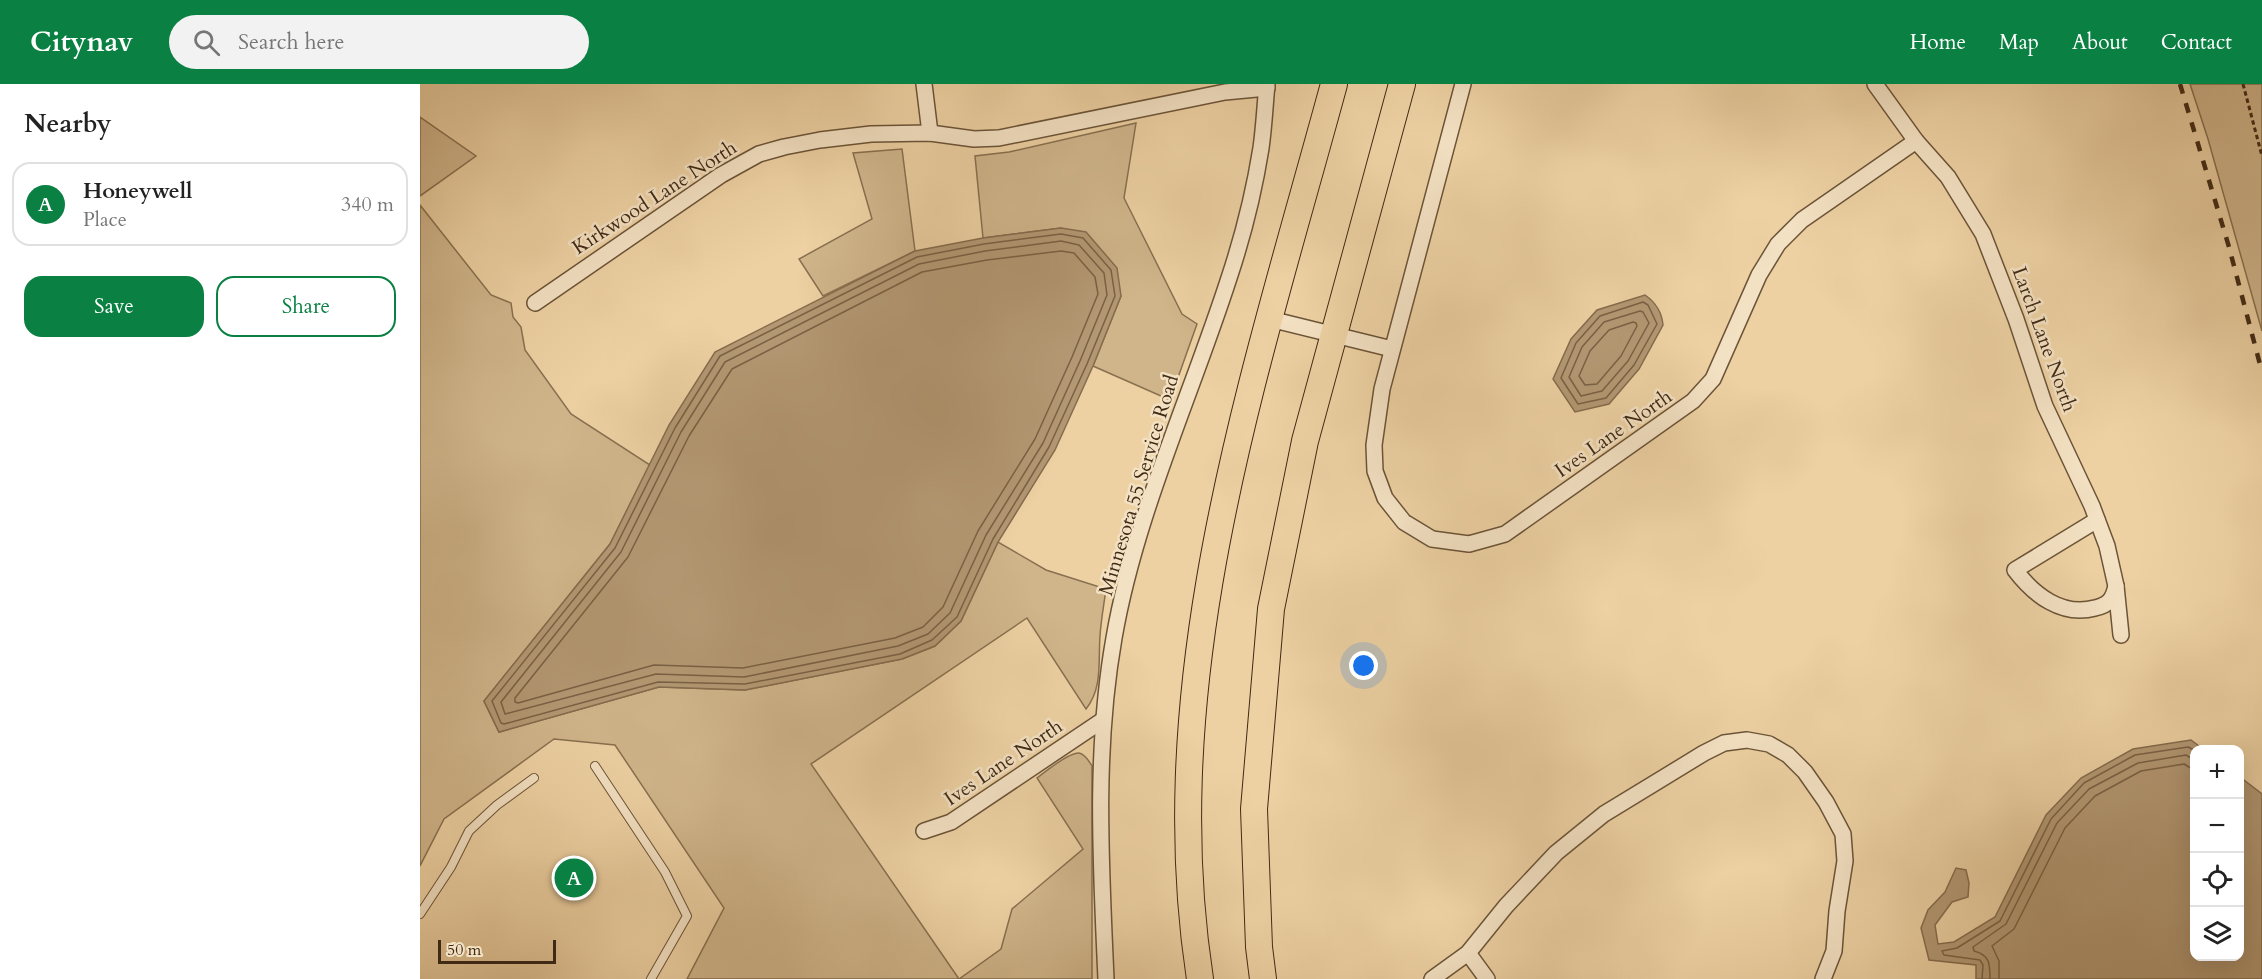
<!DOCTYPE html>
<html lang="en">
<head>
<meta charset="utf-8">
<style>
  body { margin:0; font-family:Cardo,serif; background:#f2f2f2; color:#222 }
  .controls { position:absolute; right:18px; bottom:18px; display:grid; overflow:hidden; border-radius:12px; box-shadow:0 6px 24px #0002 }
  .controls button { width:54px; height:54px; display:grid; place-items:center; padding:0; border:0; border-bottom:2px solid #e0e0e0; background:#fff; color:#222; font:30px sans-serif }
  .scale { position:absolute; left:18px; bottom:15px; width:118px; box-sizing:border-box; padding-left:6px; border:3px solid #412a15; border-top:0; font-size:16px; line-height:21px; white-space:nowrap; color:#412a15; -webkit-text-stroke:4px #f3e1c3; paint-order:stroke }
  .you { position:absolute; left:944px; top:582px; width:21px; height:21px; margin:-15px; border:4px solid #fff; border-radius:50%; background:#1a73e8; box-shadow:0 0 0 9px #1a73e833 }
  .badge { display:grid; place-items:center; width:39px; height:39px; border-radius:50%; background:#0b8043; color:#fff; font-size:20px; font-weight:700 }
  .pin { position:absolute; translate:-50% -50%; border:3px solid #fff; box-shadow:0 2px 6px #0006 }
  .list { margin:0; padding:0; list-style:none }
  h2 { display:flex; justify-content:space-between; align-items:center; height:78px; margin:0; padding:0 24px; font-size:26px }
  h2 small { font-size:20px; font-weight:400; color:#767676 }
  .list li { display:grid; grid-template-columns:39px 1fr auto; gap:18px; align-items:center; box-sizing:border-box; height:84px; margin:0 12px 12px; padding:0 12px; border:2px solid #e0e0e0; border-radius:18px }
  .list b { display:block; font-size:22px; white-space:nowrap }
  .list p { margin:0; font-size:20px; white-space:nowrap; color:#767676 }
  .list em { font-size:20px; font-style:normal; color:#767676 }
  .actions { display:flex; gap:12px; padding:18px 24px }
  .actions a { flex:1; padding:14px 0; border:2px solid #0b8043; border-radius:18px; text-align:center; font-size:21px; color:#0b8043 }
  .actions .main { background:#0b8043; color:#fff }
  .icon { flex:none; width:33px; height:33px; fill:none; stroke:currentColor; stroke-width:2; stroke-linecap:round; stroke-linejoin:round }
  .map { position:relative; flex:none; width:1842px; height:895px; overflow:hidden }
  header { display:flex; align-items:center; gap:36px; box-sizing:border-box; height:84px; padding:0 30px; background:#0b8043; color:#fff }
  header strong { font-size:28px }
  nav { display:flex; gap:33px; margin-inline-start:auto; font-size:21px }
  .search { width:420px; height:54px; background:#f2f2f2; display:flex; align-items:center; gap:15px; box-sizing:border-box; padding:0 21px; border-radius:33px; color:#767676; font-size:22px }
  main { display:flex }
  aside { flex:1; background:#fff }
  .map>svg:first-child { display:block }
  .green { fill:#d0b58b; stroke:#887050; stroke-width:1.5 }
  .water { fill:#b39873; stroke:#856c4d; stroke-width:1.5 }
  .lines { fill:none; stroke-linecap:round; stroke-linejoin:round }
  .shore { stroke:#7a6144; stroke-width:1.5 }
  .service-casing { stroke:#6c5438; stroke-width:10 }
  .minor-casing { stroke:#6c5438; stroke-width:18 }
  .trunk-casing { stroke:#412a15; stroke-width:28 }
  .path { stroke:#412a15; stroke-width:3; stroke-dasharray:4.5 3; stroke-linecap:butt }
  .service { stroke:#f3e1c3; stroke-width:8 }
  .minor { stroke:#f3e1c3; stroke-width:15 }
  .trunk { stroke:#edd1a3; stroke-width:26 }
  .rail { stroke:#412a15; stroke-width:4.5; stroke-dasharray:10 10; stroke-linecap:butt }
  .labels { text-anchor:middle; stroke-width:5; stroke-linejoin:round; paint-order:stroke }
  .street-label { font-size:20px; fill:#412a15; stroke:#f3e1c3 }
</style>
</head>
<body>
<header>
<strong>Citynav</strong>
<div class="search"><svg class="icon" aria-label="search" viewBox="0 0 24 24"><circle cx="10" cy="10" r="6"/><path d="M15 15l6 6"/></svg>Search here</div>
<nav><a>Home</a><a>Map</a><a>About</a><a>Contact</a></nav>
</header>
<main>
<aside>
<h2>Nearby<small></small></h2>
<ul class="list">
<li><span class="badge">A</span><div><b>Honeywell</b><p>Place</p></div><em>340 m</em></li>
</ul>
<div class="actions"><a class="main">Save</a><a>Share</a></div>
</aside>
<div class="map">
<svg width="1842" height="895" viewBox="0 0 1842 895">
  <rect width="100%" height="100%" fill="#edd1a3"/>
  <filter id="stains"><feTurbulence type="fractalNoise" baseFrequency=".00333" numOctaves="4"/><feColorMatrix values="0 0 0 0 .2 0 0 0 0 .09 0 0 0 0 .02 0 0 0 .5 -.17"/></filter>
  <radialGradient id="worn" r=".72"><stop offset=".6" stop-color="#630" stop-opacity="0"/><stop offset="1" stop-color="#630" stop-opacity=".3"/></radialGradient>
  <!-- green -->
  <g class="green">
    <polygon points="1770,0 1842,0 1842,247 1788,55"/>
    <polygon points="0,33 56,72 0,112"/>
    <polygon points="716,39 704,114 762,230 777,240 750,316 673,282 701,212 641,144 563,154 555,72 589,68"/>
    <polygon points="482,65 495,167 403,212 379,175 452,135 433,69"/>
    <path d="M 0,121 L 71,211 L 91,219 L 93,233 L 101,243 L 105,266 L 151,330 L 230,381 L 190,460 L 64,617 L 79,648 L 239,603 L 325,606 L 482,575 L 515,562 L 541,537 L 578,458 L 626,486 L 686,505 C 684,520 681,536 680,552 C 678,577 683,604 666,625 L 607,534 L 391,680 L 539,895 L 581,865 L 592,825 L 663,765 L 617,694 C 625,688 649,668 659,669 C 665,670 669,677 672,682 L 672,895 L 267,895 L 304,824 L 195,661 L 134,655 L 24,735 L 0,782 Z"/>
  </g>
  <!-- water -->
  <g class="water">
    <polygon points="641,144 666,148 697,184 701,212 673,282 635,366 578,458 541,537 515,562 482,575 325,606 239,603 79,648 64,617 190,460 249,341 295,268 495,167 563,154"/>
    <path d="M 1225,211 C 1235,218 1242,229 1243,241 L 1219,285 L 1189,320 L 1155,328 L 1133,295 L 1151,255 L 1177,226 Z"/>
    <polygon points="1771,656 1783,665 1774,666 1774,872 1820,872 1820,693 1842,710 1842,895 1556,895 1556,881 1509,876 1501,844 1508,826 1525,808 1536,784 1546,786 1549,799 1548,813 1532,818 1515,841 1518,860 1534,858 1575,833 1626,731 1661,694 1713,665"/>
  </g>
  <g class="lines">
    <!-- shore -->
    <g class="shore">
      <polygon points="641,150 663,154 691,186 695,212 667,280 629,363 573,455 537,533 512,556 480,570 325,600 238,598 84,640 81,639 72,617 195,464 255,344 300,272 497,173 564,160"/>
      <polygon points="641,157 659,161 684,189 687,211 660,277 623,359 566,451 530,529 508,550 478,562 324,593 236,590 85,630 81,618 201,468 261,348 305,278 499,180 565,167"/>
      <polygon points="641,167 654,169 675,193 678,210 652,273 615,355 558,447 523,523 503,543 475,554 323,584 234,581 98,619 95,618 95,614 208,473 269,352 312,285 502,188 567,176"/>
      <polygon points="1223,218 1228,221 1237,240 1214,281 1186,314 1158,320 1141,294 1156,259 1180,232"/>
      <polygon points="1220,227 1223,228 1229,239 1208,277 1182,307 1161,312 1149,293 1162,263 1184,238"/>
      <polygon points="1213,238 1216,239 1217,242 1201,272 1177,300 1165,301 1159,292 1170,267 1189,246"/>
      <polyline points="1562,895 1563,881 1560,876 1524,871 1522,867 1537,864 1580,837 1631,735 1664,699 1715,671 1768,663 1774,666"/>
      <path d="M 1570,895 C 1570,880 1570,871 1554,867 L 1553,863 L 1586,840 L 1637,739 L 1669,705 L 1718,679 L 1766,671 L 1774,676"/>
      <polyline points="1579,895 1579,877 1572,862 1594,845 1645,744 1675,712 1721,687 1764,680 1774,686"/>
    </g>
    <!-- service casing -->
    <g class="service-casing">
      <g id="service">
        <polyline points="175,682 245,788 267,832 231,895"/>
        <polyline points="0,830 31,783 49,747 77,721 114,694"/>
      </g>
    </g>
    <!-- minor casing -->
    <g class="minor-casing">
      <g id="minor">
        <polyline points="504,0 510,49"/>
        <polyline points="1043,0 962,305 954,361 955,387 965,414 984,438 1012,455 1049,460 1085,450 1273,317 1293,295 1339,191 1358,160 1382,136 1496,57"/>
        <polyline points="1455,0 1496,57 1528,93 1563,150 1596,235 1625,322 1672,422 1687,462 1696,502 1701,551"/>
        <polyline points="115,219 301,91 339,70 364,63 400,56 451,50 510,49 554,55 579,54 805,8 847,4"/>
        <polyline points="850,235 972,265"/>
        <path d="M 1677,436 L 1595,486 C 1614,511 1642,533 1675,524 C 1689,521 1693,515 1696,502"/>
        <polyline points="504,747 531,738 683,636"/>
        <polyline points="1048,869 1067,895"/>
        <path d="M 686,895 C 681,781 674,667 694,554 C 715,432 771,312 809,194 C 823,152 834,108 841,64 C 844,43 845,21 847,0"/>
        <polyline points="1012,895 1048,869 1086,822 1136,769 1184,730 1284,669 1304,659 1327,656 1349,660 1368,671 1385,688 1406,718 1423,750 1425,777 1417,827 1414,867 1403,895"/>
      </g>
    </g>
    <!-- trunk casing -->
    <g class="trunk-casing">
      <g id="trunk">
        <path d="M 780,895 C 733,589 835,291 914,0"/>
        <polyline points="843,895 839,863 834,725 851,525 885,357 982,0"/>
      </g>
    </g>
    <!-- path -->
    <polyline class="path" points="1823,0 1842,72"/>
    <!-- service -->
    <use href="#service" class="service"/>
    <!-- minor -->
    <use href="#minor" class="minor"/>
    <!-- trunk -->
    <use href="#trunk" class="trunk"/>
    <!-- rail -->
    <polyline class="rail" points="1760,0 1809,163 1842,288"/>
  </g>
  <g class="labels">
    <!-- street labels -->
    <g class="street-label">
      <text transform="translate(234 113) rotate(-33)" y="7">Kirkwood Lane North</text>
      <text transform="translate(1625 255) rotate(70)" y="7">Larch Lane North</text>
      <text transform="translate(1193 349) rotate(-35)" y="7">Ives Lane North</text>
      <text transform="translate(718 401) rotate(-73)" y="7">Minnesota 55 Service Road</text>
      <text transform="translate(583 678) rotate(-34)" y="7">Ives Lane North</text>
    </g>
  </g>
  <rect width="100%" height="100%" filter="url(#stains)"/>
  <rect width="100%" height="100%" fill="url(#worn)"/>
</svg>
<div class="controls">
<button>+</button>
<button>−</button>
<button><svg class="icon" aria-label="locate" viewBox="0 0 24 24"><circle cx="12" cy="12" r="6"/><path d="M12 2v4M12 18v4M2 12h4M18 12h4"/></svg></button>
<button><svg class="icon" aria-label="layers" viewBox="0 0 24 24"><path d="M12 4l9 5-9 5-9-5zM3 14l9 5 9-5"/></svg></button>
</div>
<div class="scale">50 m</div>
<div class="you"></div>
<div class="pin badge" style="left:154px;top:794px">A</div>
</div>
</main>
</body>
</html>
